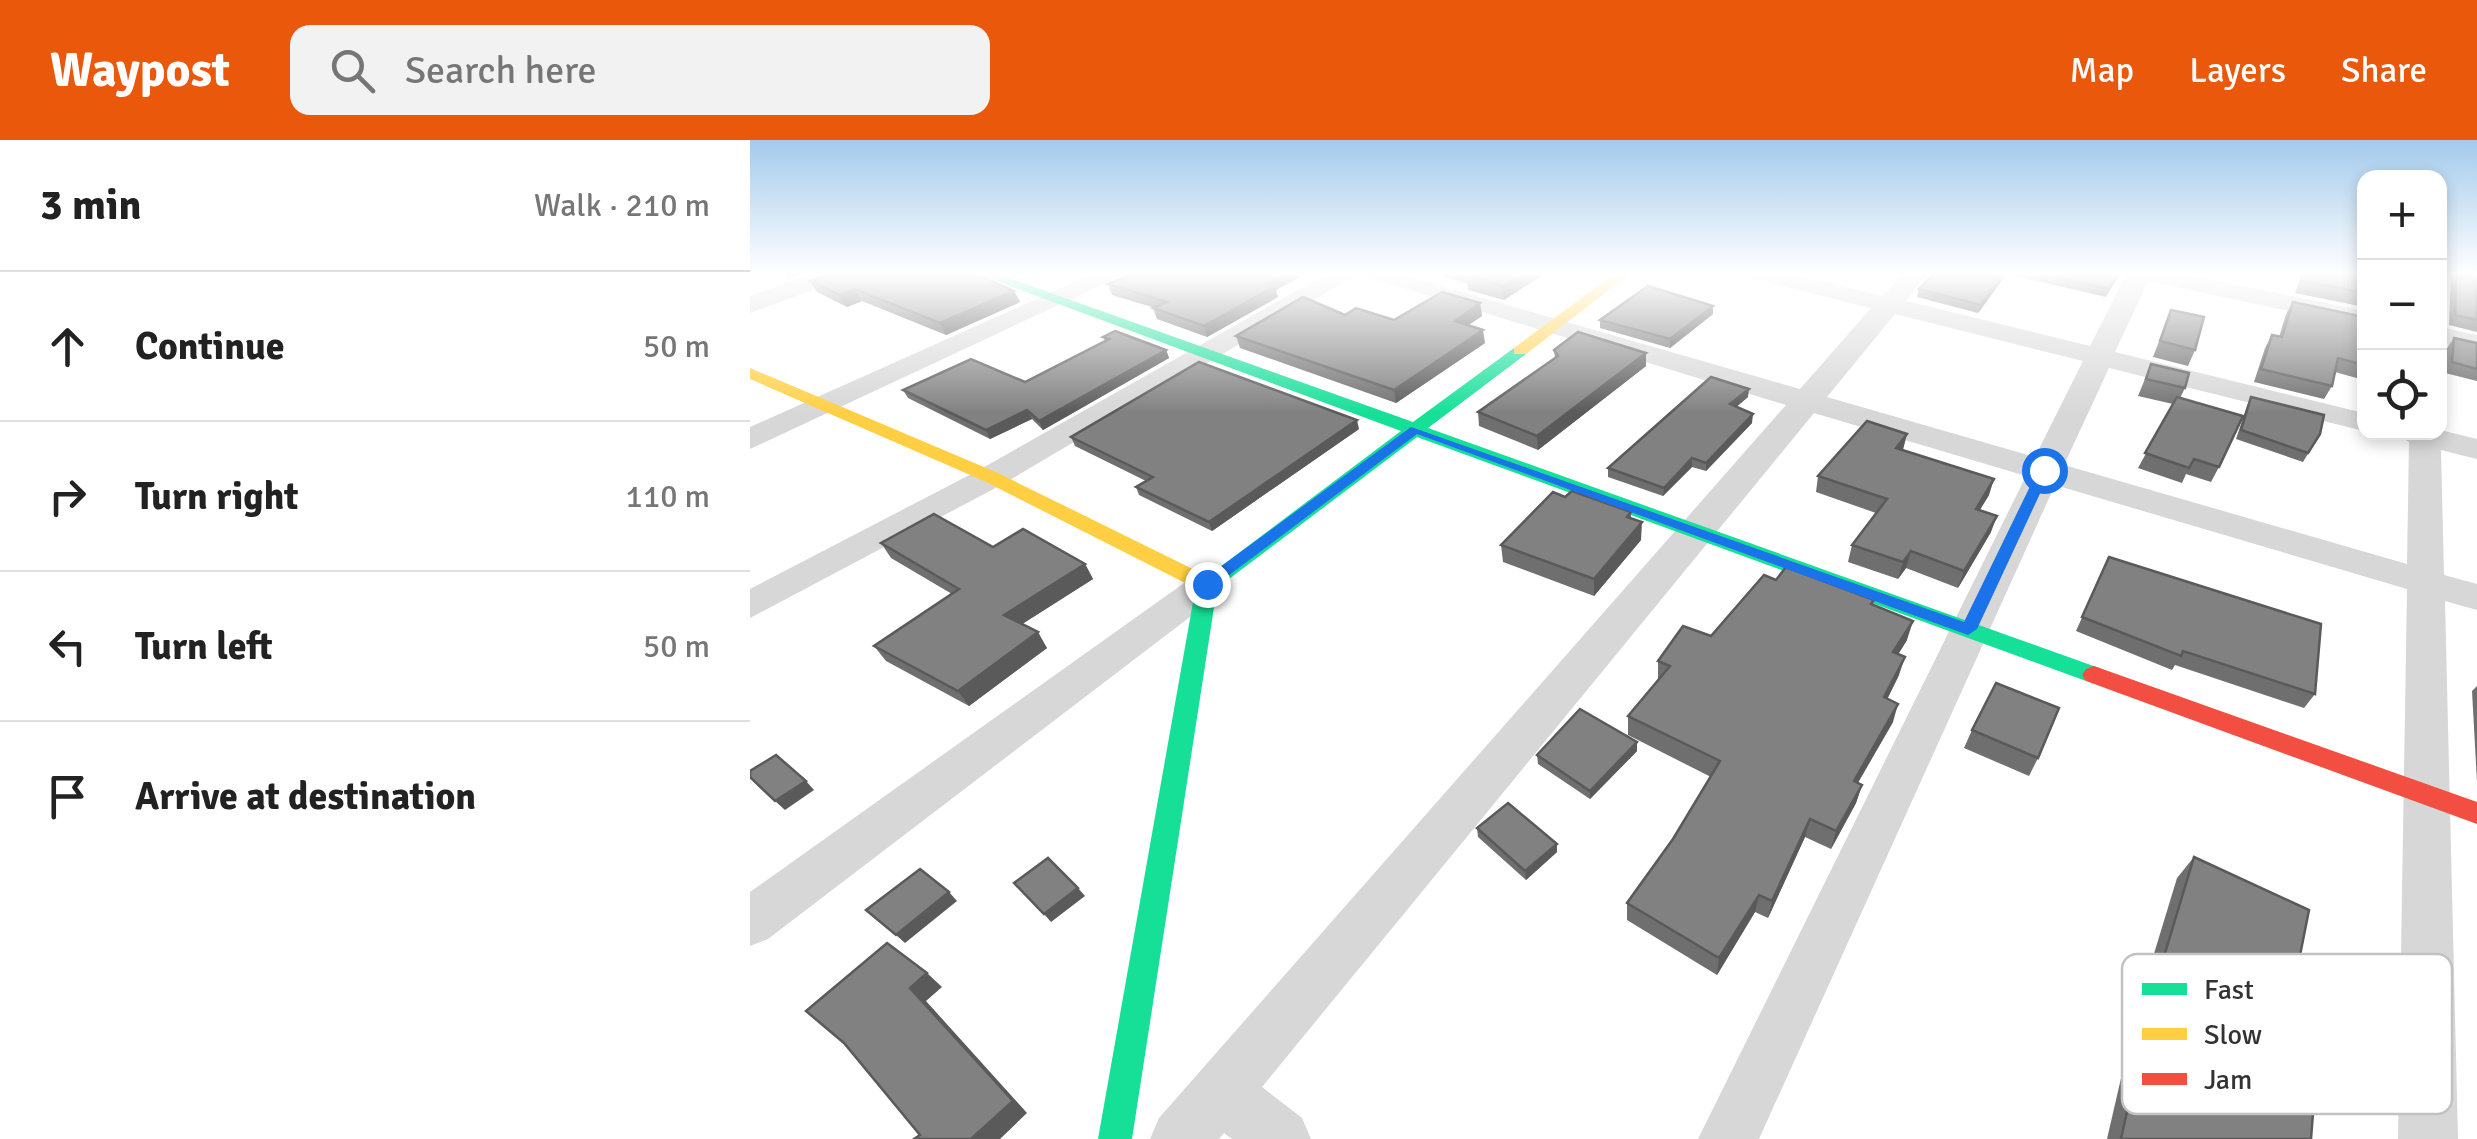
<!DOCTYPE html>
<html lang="en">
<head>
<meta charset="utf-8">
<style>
  body { margin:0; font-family:Signika,sans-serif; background:#f2f2f2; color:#222 }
  .controls { position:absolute; right:30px; top:30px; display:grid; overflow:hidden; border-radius:20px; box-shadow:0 5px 15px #0003 }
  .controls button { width:90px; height:90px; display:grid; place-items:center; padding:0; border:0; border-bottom:2px solid #e0e0e0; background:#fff; color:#222; font:50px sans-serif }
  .stop { position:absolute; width:30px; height:30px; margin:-22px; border:8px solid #1a73e8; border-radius:50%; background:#fff }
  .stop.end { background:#1a73e8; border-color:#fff; box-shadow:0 2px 10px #0008 }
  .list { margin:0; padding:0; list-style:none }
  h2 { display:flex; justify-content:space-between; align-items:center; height:130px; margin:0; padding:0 40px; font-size:42px }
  h2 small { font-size:32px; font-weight:400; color:#767676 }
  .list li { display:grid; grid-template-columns:65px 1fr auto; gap:30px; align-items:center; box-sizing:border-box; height:150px; padding:0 40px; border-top:2px solid #e0e0e0 }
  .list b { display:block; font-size:38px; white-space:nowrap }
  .list em { font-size:32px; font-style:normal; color:#767676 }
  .icon { flex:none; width:55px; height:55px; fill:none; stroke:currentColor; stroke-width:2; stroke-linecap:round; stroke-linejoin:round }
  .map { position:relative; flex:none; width:1727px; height:999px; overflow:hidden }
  header { display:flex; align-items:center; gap:60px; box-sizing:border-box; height:140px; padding:0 50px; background:#ea580c; color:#fff }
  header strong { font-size:48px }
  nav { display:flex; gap:55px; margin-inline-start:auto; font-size:35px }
  .search { width:700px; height:90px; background:#f2f2f2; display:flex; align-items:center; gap:25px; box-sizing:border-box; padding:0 35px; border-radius:20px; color:#767676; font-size:38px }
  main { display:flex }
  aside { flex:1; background:#fff }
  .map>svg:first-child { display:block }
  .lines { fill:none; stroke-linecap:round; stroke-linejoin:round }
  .street { fill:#d7d7d7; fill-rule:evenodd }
  .fast { fill:#16e098; fill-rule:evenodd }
  .slow { fill:#ffcf43; fill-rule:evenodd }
  .jam { fill:#f24e42; fill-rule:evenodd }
  .wall { fill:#6f6f6f }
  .shaded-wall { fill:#5a5a5a }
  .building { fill:#818181; stroke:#5a5a5a; stroke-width:2.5 }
  .route { fill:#1a73e8 }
  .key { fill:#fff; stroke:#c2c2c2; stroke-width:2.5 }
  .key-label { font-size:28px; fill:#333 }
</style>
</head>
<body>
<header>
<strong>Waypost</strong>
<div class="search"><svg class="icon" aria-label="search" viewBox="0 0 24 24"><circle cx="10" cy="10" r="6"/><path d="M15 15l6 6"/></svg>Search here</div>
<nav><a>Map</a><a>Layers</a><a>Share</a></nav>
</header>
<main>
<aside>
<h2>3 min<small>Walk · 210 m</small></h2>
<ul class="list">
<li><svg class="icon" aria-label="ahead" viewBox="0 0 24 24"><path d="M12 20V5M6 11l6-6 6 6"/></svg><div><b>Continue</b></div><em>50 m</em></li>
<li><svg class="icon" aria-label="right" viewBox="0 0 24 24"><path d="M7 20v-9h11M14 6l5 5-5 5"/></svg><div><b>Turn right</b></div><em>110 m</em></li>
<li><svg class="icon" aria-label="left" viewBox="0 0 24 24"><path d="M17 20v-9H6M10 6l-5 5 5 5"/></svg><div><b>Turn left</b></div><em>50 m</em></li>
<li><svg class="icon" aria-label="arrive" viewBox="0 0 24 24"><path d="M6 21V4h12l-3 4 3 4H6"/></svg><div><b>Arrive at destination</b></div></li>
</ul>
</aside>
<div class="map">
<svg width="1727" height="999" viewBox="0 0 1727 999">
  <rect width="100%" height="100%" fill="#fff"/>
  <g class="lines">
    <!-- street -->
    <g class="street">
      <polygon points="64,133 99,133 96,138 0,173 0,156"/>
      <polygon points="345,133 377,133 0,309 0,287"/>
      <path d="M 578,133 L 646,133 L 1050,249 L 1121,168 L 1000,138 L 997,133 L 1039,133 L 1133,156 L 1153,133 L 1178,133 L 1156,161 L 1340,206 L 1377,133 L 1431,133 L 1614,171 L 1614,187 L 1398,141 L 1365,212 L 1614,273 L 1614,291 L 1359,228 L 1314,325 L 1657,424 L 1659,302 L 1643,292 L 1690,290 L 1727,299 L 1727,319 L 1691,310 L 1694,435 L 1727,444 L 1727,470 L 1695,461 L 1708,999 L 1648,999 L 1657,449 L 1305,345 L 1009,999 L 948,999 L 1276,336 L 1064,273 L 512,947 L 552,978 L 561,999 L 482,999 L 474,993 L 469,999 L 400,999 L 409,978 L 1036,265 L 608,134 L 253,344 L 0,478 L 0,449 L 229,330 ZM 1145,174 L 1333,221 L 1285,317 L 1077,257 Z"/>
      <polygon points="1690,187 1727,195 1727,211 1690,203"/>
      <polygon points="457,432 470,436 476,445 470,454 18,799 0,806 0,752 444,436"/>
    </g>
    <!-- fast -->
    <polygon class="fast" points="225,133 245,133 663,282 764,208 776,208 776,214 678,288 1352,529 1356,535 1352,541 1336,541 667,297 467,448 382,999 348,999 446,445 651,291"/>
    <!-- slow -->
    <g class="slow">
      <polygon points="865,133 881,133 776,214 764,214 764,208"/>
      <polygon points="0,228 248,333 465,440 468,445 465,450 449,450 234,341 0,239"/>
    </g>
    <!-- jam -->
    <polygon class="jam" points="1344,526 1727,662 1727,684 1336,541 1332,535 1336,529"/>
  </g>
  <!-- wall -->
  <g class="wall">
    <polygon points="384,133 557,133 526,150 528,157 457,197 407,179 403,168 405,168 362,155 358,144"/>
    <polygon points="690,133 796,133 754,160 718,150 718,144 690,135"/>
    <polygon points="1185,133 1370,133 1356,157 1257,134 1228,173 1167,157 1169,149"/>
    <polygon points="1552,133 1614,133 1614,167 1545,153"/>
    <polygon points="1701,133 1727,133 1727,192 1699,185"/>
    <polygon points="60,141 264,151 270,162 196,195 112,161 97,167 67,152"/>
    <polygon points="1543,162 1614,177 1614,240 1585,232 1582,246 1574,259 1504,242 1515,208 1522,195 1529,197 1536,174"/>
    <polygon points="730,163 732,176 718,185 735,203 646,263 490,208 486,196 644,180"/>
    <polygon points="1421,170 1445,210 1438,226 1403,217"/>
    <polygon points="963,174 920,208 850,188 850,180"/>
    <polygon points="353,197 416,210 419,218 293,290 282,279 240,299 158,258 153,250 275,242 355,201"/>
    <polygon points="1704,198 1727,203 1727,241 1695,233 1697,208"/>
    <polygon points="804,210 896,213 896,226 788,310 729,286 728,272 805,218"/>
    <polygon points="1401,224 1435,248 1430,258 1469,327 1461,342 1436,334 1432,343 1388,328 1423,264 1388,256"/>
    <polygon points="998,257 986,267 1002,283 956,331 942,327 913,356 858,337 858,328"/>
    <polygon points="1501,257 1570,294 1553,322 1486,299 1497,266"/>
    <polygon points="609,289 462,391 389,355 386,347 396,341 325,306 321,297"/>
    <polygon points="1153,310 1239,355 1230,370 1241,392 1208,448 1156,428 1148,439 1098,422 1102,405 1126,373 1066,352 1068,336"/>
    <polygon points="815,357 881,372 881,379 891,400 844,456 753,422 751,405"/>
    <polygon points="131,403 243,407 335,424 343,439 272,484 297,508 219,566 136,521 124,506 202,454 141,418"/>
    <polygon points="1359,417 1565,554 1554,568 1425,525 1422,530 1326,491"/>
    <polygon points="1026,440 1123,465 1157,500 1148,514 1149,535 1137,559 1143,582 1108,643 1112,645 1106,663 1081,709 1055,697 1018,778 1005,772 967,835 877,780 877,763 923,699 961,637 878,595 878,576 908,540 908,521 961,496"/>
    <polygon points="1727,546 1727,642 1722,551"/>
    <polygon points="1222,590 1288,618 1279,636 1214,608"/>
    <polygon points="887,602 887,611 840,659 788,624 787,615"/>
    <polygon points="727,688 807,704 807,712 776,740 728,697"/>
    <polygon points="1444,717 1530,916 1561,999 1357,999 1386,873 1427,738"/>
  </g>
  <!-- shaded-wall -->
  <g class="shaded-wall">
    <polygon points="35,133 54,133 38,138"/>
    <polygon points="535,133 557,133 526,150 528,157 457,197 454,186 517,143"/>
    <polygon points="774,133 796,133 754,160 753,146"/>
    <polygon points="1254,133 1257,133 1228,173 1231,165"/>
    <polygon points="105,149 112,161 97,167 90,155"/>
    <polygon points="264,151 270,162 196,195 190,183"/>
    <polygon points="730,163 732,176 707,193 705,181"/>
    <polygon points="963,166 963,174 920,208 920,199"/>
    <polygon points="733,190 735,203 646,263 644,250"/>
    <polygon points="416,210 419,218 293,290 289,281"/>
    <polygon points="896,213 896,226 788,310 787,296"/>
    <polygon points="999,249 998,257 979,273 980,264"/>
    <polygon points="277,270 282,279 240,299 236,290"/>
    <polygon points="1003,274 1002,283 956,331 956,323"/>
    <polygon points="607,280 609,289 462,391 459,382"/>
    <polygon points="1157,294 1153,310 1146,308"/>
    <polygon points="942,318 942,327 913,356 914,348"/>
    <polygon points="1244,339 1239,355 1220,385 1226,369"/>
    <polygon points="1247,376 1241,392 1208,448 1214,431"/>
    <polygon points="892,382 891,400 844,456 844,439"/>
    <polygon points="1161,411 1156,428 1148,439 1153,422"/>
    <polygon points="335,424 343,439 263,490 254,475"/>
    <polygon points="1163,481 1157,500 1138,531 1143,512"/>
    <polygon points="288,492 297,508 219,566 208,551"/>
    <polygon points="1155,517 1149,535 1129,576 1134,557"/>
    <polygon points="1148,564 1143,582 1098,659 1104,641"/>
    <polygon points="887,602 887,611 840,659 840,651"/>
    <polygon points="56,641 64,650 35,670 25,661"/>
    <polygon points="1112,645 1106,663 1081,709 1086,691"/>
    <polygon points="1060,679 1055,697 1018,778 1022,761"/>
    <polygon points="807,704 807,712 776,740 775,731"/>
    <polygon points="328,748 335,756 301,782 294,774"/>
    <polygon points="199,752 207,761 155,803 146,795"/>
    <polygon points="1009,755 1005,772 967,835 969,818"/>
    <polygon points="177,833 192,847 176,861 277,973 250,999 221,999 160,848"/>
  </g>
  <!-- building -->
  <g class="building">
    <polygon points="82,133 223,133 264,151 190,183 105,149 90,155 60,141"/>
    <polygon points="384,133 535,133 517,143 525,146 454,186 403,168 417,162 358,144"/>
    <polygon points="723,133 774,133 753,146 717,136"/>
    <polygon points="1185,133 1254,133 1231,165 1169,149"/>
    <polygon points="1288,133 1369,133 1359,149"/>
    <polygon points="1554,133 1614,133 1614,153 1551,140"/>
    <polygon points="1706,133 1727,133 1727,180 1705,175"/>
    <polygon points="898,146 963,166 920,199 850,180"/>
    <polygon points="692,152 730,163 705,181 733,190 644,250 486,196 553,157 595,175 606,168 644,180"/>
    <polygon points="1543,162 1614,177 1614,225 1588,218 1582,246 1511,229 1522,195 1532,197"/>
    <polygon points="1421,170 1454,177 1445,210 1410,201"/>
    <polygon points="365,191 416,210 289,281 277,270 236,290 153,250 221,219 275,242 359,199 353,197"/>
    <polygon points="828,192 896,213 787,296 728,272 808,216 804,210"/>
    <polygon points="1704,198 1727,203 1727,229 1702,222"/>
    <polygon points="449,222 607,280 459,382 386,347 403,337 321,297"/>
    <polygon points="1401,224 1439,233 1435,248 1396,239"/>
    <polygon points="961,237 999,249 980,264 1003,274 956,323 942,318 914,348 858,328"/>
    <polygon points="1427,257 1493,276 1469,327 1444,319 1439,328 1395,313"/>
    <polygon points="1501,257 1574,275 1570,294 1558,313 1491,290"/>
    <polygon points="1117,281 1157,294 1146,308 1244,339 1226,369 1247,376 1214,431 1161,411 1153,422 1102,405 1137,359 1068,336"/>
    <polygon points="822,351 881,372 877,377 892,382 844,439 751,405 803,352 815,357"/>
    <polygon points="184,374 243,407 273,389 335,424 254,475 288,492 208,551 124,506 209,449 131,403"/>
    <polygon points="1359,417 1571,484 1565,554 1433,511 1431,516 1332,477"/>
    <polygon points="1036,427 1124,460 1121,464 1163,481 1143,512 1155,517 1134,557 1148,564 1104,641 1112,645 1086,691 1060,679 1022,761 1009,755 969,818 877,763 923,699 970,621 878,576 920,526 908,521 933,486 961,496 1014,435 1026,440"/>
    <polygon points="1246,543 1309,568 1288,618 1222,590"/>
    <polygon points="830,569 887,602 840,651 787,615"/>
    <polygon points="26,615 56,641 25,661 0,637 0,631"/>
    <polygon points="758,663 807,704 775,731 727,688"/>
    <polygon points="1444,717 1559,770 1530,916 1566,934 1561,999 1371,999 1403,853"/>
    <polygon points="298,718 328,748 294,774 264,743"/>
    <polygon points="170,729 199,752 146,795 116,770"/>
    <polygon points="137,803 177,833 160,848 263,961 221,999 164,999 170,995 94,903 56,871"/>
  </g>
  <!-- sky -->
  <linearGradient id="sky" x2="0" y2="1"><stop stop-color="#a3caec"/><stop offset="0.49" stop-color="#fff"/><stop offset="1" stop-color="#fff" stop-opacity="0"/></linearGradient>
  <rect width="1727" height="273" fill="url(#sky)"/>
  <!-- route -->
  <polygon class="route" points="661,287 1214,482 1288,330 1294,326 1301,330 1227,489 1218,495 667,294 462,448 451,448 451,441"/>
  <!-- legend -->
  <rect x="1372" y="814" width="330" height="160" rx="15" class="key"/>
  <rect x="1392" y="843" width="45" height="12" fill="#16e098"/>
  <rect x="1392" y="888" width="45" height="12" fill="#ffcf43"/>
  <rect x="1392" y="933" width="45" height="12" fill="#f24e42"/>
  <g class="key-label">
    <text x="1454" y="859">Fast</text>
    <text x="1454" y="904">Slow</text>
    <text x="1454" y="949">Jam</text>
  </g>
</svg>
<div class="controls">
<button>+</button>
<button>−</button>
<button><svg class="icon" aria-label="locate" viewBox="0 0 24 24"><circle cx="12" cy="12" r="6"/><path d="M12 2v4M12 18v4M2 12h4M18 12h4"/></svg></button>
</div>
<div class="stop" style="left:1294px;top:330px"></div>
<div class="stop end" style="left:457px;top:444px"></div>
</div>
</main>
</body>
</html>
